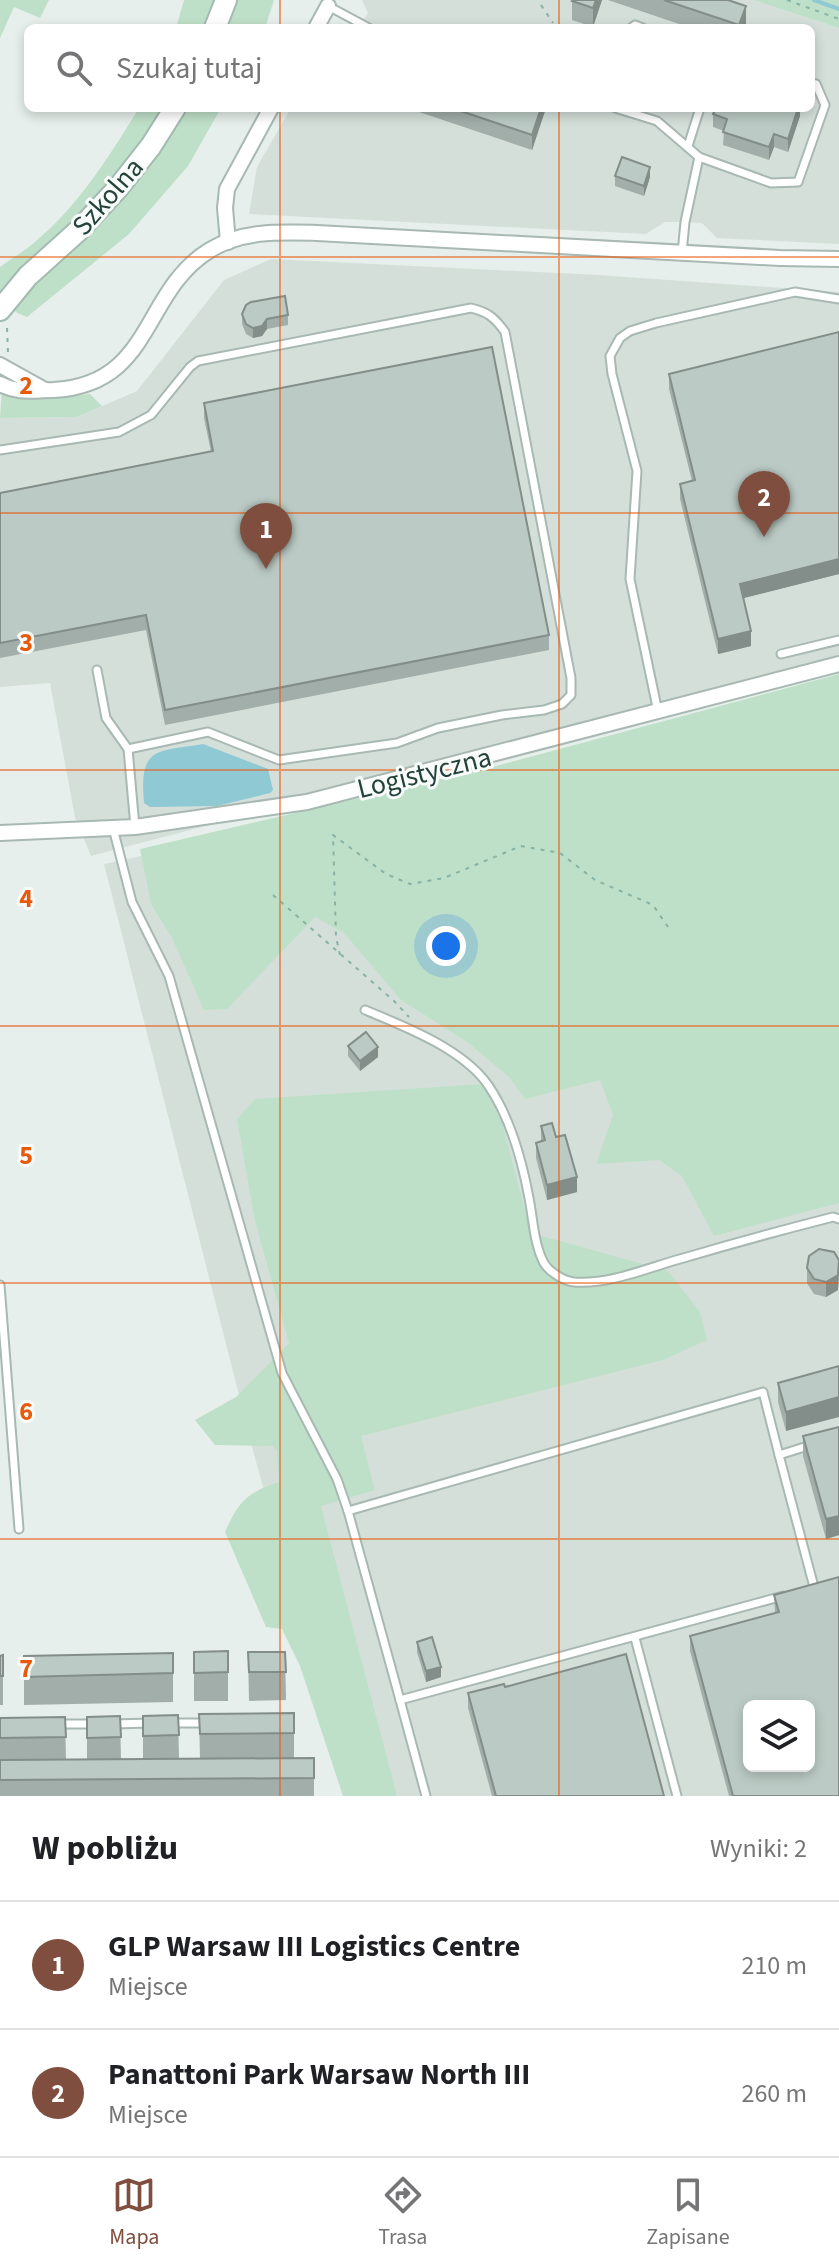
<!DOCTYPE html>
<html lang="pl">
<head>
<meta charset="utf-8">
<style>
  body { margin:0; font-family:"Source Sans 3",sans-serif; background:#f6f6f6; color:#202124 }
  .controls { position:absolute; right:24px; bottom:24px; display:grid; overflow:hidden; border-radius:12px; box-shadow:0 4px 12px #0003 }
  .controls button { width:72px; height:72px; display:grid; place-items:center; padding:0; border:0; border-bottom:2px solid #e0e0e0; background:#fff; color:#202124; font:40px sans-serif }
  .you { position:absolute; left:446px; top:946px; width:28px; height:28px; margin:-20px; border:6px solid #fff; border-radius:50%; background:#1a73e8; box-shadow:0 0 0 12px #1a73e833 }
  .badge { display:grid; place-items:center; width:52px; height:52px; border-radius:50%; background:#7f4e3f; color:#fff; font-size:26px; font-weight:700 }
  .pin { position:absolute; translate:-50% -66px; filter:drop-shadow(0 2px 4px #0008) }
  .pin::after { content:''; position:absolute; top:42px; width:28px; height:24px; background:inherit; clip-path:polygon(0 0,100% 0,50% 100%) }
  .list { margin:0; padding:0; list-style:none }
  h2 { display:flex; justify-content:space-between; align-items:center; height:104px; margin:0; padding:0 32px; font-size:34px }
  h2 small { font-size:26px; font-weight:400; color:#757577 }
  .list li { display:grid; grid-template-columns:52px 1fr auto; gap:24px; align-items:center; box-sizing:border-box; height:128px; padding:0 32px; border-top:2px solid #e0e0e0 }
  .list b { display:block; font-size:30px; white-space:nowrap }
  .list p { margin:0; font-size:26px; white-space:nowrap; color:#757577 }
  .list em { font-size:26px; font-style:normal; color:#757577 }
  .icon { flex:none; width:44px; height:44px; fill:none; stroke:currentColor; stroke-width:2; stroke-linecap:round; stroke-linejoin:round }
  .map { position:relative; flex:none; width:839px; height:1796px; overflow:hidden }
  .search { position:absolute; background:#fff; box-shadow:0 4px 12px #0003; left:24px; right:24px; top:24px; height:88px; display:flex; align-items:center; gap:20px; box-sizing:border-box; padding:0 28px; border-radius:12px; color:#757577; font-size:30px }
  .sheet { height:360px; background:#fff }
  nav { display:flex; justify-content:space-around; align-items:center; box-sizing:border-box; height:112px; border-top:2px solid #e0e0e0; background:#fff; font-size:22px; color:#757577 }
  nav a { display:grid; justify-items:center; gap:4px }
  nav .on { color:#7f4e3f }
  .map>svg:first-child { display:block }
  .built { fill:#d4dfda; fill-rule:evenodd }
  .green { fill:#bfe0c8 }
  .water { fill:#8ec9d4 }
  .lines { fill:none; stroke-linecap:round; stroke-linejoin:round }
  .stream { stroke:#8ec9d4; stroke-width:4 }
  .lane-casing { stroke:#a8b8b2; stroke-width:11 }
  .street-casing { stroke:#a8b8b2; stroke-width:18 }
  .secondary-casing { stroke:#a4bbb3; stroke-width:24 }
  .path { stroke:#86b3a5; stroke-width:2; stroke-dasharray:4 6; stroke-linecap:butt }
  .lane { stroke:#fff; stroke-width:7 }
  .street { stroke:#fff; stroke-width:14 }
  .secondary { stroke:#fff; stroke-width:20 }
  .wall { fill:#a1aea9 }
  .shaded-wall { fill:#838d89 }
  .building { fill:#bbcac4; stroke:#838d89; stroke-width:2; fill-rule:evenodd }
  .grid { fill:none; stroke:#e8590c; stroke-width:2; stroke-opacity:0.55 }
  .labels { text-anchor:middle; stroke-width:6; stroke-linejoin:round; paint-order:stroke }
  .street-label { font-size:28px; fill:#24423a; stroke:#f7fbf9 }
  .grid-label { font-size:26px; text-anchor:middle; font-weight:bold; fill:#e8590c; stroke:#f7fbf9; stroke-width:6; stroke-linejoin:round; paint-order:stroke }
</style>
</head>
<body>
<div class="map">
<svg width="839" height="1796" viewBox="0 0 839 1796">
  <rect width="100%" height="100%" fill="#e6efeb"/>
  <!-- built -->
  <g class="built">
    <polygon points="362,0 753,0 839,28 839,244 717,238 702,223 685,222 665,222 646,234 249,214 257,167 291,108 811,108 811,28 359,28 368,13"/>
    <polygon points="271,259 598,275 839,292 839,660 91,856 75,817 50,683 0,687 0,418 77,417 137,391 224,280"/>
    <path d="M 839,704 L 839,1796 L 350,1796 L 255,1458 L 104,864 ZM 749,1706 L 809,1706 L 809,1766 L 749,1766 Z"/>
  </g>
  <!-- green -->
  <g class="green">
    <polygon points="0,0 49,0 40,18 14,7 0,38"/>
    <polygon points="184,0 274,0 265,28 176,28"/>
    <polygon points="753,0 839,0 839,28"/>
    <path d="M 139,108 L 221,108 L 188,166 L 129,234 L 27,317 L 17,313 L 0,293 L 0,267 C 12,258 25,251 36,241 C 79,205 110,155 139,108 Z"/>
    <polygon points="2,388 40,397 56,398 90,394 102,406 77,417 0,418"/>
    <polygon points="839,674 839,1203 714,1236 682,1176 659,1160 596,1164 613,1115 600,1080 525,1099 509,1077 467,1042 401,1000 344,933 315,917 227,1009 204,1010 172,938 151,904 140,849 485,769"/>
    <path d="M 483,1084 L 502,1123 L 531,1233 L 668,1271 L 700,1312 L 707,1340 L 663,1360 L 361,1436 L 375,1490 L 321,1506 L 397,1796 L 343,1796 L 300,1666 L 282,1629 L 266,1627 L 225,1532 C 239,1501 246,1493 279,1482 L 277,1451 L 273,1446 L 215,1445 L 195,1420 L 236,1397 L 289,1343 L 255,1221 L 237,1119 L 255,1099 Z"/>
  </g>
  <!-- water -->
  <path class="water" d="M 203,744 L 268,769 L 273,790 L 270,793 L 217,806 L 150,807 L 144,803 C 139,746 156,752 203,744 Z"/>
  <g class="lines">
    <!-- stream -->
    <polyline class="stream" points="814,0 839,9"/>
    <!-- lane casing -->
    <g class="lane-casing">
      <g id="lane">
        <polyline points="328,6 369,28"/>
        <polyline points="631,28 635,25 643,28"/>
        <polyline points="615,108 657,121 699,157 771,183 798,182 825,105 816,84 811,83"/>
        <polyline points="688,146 700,108"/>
        <polyline points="682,253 685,222 699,157"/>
        <path d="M 0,450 L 119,432 L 151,415 L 190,367 L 198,361 L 471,308 C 488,312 495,318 505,332 L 571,678 L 571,695 L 562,704 L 544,710 L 502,715 L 438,728 L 397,743 L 279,760 L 208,732 L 128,749"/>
        <polyline points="781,654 839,640"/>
        <polyline points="97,670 106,718 128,749 135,827"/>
        <polyline points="658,712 630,579 637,471 612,374 610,356 620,338 630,331 656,323 795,292 839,299"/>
        <polyline points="113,828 132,902 169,976 282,1373 337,1479 348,1511"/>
        <path d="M 365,1010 C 404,1026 463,1049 488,1085 C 510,1117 522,1160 529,1198 C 533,1218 534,1245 544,1263 C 549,1272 564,1281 574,1282 C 609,1285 647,1268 680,1259 C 731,1244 782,1230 833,1217 L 839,1219"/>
        <polyline points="0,1285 19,1529"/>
        <polyline points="811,1445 779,1455 814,1587"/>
        <polyline points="635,1638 677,1796"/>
        <polyline points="400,1700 348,1511 763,1392 779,1455"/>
        <polyline points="170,1723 206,1723"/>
        <polyline points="58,1724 94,1724"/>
        <polyline points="114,1724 150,1723"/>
        <polyline points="426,1796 400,1700 783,1596"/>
      </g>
    </g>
    <!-- street casing -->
    <g class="street-casing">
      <g id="street">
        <polyline points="316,28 328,6"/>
        <polyline points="228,242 225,208 227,189 271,108"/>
        <polyline points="0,365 45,390"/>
        <path d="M 0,384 C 19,394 33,390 53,390 C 154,385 141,292 210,250 C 243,230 280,232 317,233 L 780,258 L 839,259"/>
        <polyline points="0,833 135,827 307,802 839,664"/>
      </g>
    </g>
    <!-- secondary casing -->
    <g class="secondary-casing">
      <g id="secondary">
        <polyline points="215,28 226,0"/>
        <polyline points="0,310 28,276 78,231 118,188 151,146 175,108"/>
      </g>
    </g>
    <!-- path -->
    <g class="path">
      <polyline points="787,0 839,19"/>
      <polyline points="541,5 553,23"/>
      <polyline points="7,328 8,353"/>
      <polyline points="273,895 394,1001 409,1017"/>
      <polyline points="340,955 336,937 333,835 386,874 410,884 444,878 521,846 560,853 595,880 653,905 668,927"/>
    </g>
    <!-- lane -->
    <use href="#lane" class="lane"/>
    <!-- street -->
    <use href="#street" class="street"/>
    <!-- secondary -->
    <use href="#secondary" class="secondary"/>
  </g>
  <!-- wall -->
  <g class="wall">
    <polygon points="602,0 593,27 572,20 572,1"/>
    <polygon points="608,0 728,0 746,25 745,28 691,28"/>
    <polygon points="416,108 546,108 532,150 416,111"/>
    <polygon points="800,108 800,116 788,152 774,147 769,160 723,145 724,131 713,127 713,114"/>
    <polygon points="615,176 650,177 644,196 615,186"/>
    <polygon points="242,314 288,315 288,325 267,329 262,336 253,338 246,334 242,324"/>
    <polygon points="669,374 839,574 743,598 751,646 718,654 680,499 680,484 692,481 669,389"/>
    <polygon points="204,403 549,635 549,650 165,725 146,630 0,658 0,493 211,452 204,418"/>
    <polygon points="348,1046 378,1057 360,1071 348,1056"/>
    <polygon points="541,1126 556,1137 577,1192 547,1200 536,1158 536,1143 541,1141"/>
    <polygon points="839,1260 838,1290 826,1297 814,1294 807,1283 807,1268"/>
    <polygon points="839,1366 786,1431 778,1402 778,1383"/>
    <polygon points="839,1427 839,1535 826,1539 803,1456 803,1436"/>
    <polygon points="774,1595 839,1796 729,1796 690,1651 690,1636 775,1613"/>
    <polygon points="417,1642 441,1677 426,1682 417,1652"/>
    <polygon points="228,1651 228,1701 194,1701 194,1652"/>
    <polygon points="248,1652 285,1652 286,1700 249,1701"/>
    <polygon points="173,1653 173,1702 24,1705 24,1656"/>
    <polygon points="3,1655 3,1705 0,1705 0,1656"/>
    <polygon points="505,1687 664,1796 492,1796 468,1708 468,1693"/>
    <polygon points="294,1713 294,1759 314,1758 314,1796 0,1796 0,1718 65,1717 66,1760 87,1760 87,1717 120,1716 121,1759 143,1759 143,1716 178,1715 179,1759 200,1759 199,1714"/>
  </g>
  <!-- shaded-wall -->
  <g class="shaded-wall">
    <polygon points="596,0 602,0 593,27 593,8"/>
    <polygon points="746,6 746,25 745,28 739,28"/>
    <polygon points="541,108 546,108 532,150 532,135"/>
    <polygon points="798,108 800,108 800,116 788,152 788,139"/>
    <polygon points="774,134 774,147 769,160 769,147"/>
    <polygon points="650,167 650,177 644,196 644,186"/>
    <polygon points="267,319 267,329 262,336 253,338 253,328"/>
    <polygon points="839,559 839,574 740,599 740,584"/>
    <polygon points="751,631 751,646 718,654 718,639"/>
    <polygon points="378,1047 378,1057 360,1071 360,1061"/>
    <polygon points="577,1177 577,1192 547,1200 547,1185"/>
    <polygon points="839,1271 838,1290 826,1297 826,1282"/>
    <polygon points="839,1397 839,1417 786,1431 786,1412"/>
    <polygon points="839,1516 839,1535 826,1539 826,1519"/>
    <polygon points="441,1667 441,1677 426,1682 426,1671"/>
  </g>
  <!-- building -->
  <g class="building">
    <polygon points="573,0 596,0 593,8 572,1"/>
    <polygon points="664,0 728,0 746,6 739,25"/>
    <polygon points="452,108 541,108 532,135"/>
    <polygon points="716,108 798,108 788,139 774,134 769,147 723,132 727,119 713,114"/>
    <polygon points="622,157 650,167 644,186 615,176"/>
    <polygon points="285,296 288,315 267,319 262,326 253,328 246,324 242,314 246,305 251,302"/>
    <polygon points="839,332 839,559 740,584 751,631 718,639 680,484 695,480 669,374"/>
    <polygon points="492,347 549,635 165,710 146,615 0,643 0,493 213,451 204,403"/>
    <polygon points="366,1032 378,1047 360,1061 348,1046"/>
    <polygon points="552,1123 556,1137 565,1135 577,1177 547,1185 536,1143 545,1140 541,1126"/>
    <polygon points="819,1249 834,1252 839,1260 838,1275 826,1282 814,1279 807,1268 809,1256"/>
    <polygon points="839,1366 839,1397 786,1412 778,1383"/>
    <polygon points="839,1427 839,1516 826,1519 803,1436"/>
    <path d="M 839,1577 L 839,1796 L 733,1796 L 690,1636 L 779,1612 L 774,1595 ZM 749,1706 L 809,1706 L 809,1766 L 749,1766 Z"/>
    <polygon points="432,1637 441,1667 426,1671 417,1642"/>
    <polygon points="228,1651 228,1672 194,1673 194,1652"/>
    <polygon points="248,1652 285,1652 286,1672 249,1672"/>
    <polygon points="173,1653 173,1673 24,1677 24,1656"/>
    <polygon points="626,1654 664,1796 496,1796 468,1693 504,1684 505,1687"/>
    <polygon points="3,1655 3,1676 0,1676 0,1656"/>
    <polygon points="294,1713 294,1733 200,1734 199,1714"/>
    <polygon points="178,1715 179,1735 143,1736 143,1716"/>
    <polygon points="120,1716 121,1737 87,1738 87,1717"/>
    <polygon points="65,1717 66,1737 0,1738 0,1718"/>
    <polygon points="314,1758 314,1778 0,1780 0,1760"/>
  </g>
  <!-- grid -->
  <path class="grid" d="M 280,0 L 280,28M 559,0 L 559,28M 280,108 L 280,1796M 559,108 L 559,1796M 0,257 L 839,257M 0,513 L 839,513M 0,770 L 839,770M 0,1026 L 839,1026M 0,1283 L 839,1283M 0,1539 L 839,1539"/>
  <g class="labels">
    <!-- street labels -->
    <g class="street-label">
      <text transform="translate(107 196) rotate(-49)" y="10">Szkolna</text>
      <text transform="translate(424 772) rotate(-14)" y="10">Logistyczna</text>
    </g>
  </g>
  <g class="grid-label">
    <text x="26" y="394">2</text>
    <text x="26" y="651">3</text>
    <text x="26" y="907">4</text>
    <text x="26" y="1164">5</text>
    <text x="26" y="1420">6</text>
    <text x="26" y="1677">7</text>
  </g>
</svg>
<div class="controls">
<button><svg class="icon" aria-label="layers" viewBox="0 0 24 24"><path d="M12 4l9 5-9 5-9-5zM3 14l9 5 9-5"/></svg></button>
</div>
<div class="you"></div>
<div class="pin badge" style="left:266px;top:569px">1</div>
<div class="pin badge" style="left:764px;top:537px">2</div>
<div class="search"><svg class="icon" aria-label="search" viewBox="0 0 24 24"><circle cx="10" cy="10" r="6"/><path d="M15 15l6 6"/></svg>Szukaj tutaj</div>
</div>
<section class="sheet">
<h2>W pobliżu<small>Wyniki: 2</small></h2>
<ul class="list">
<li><span class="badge">1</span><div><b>GLP Warsaw III Logistics Centre</b><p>Miejsce</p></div><em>210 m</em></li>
<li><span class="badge">2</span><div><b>Panattoni Park Warsaw North III</b><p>Miejsce</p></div><em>260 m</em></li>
</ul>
</section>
<nav>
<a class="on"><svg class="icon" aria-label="map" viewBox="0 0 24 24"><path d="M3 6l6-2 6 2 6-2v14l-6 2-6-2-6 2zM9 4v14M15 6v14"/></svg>Mapa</a>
<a><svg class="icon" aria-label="directions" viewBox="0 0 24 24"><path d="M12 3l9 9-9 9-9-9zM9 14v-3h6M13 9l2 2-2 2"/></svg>Trasa</a>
<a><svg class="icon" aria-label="saved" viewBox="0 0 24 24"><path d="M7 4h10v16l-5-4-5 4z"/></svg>Zapisane</a>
</nav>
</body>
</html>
